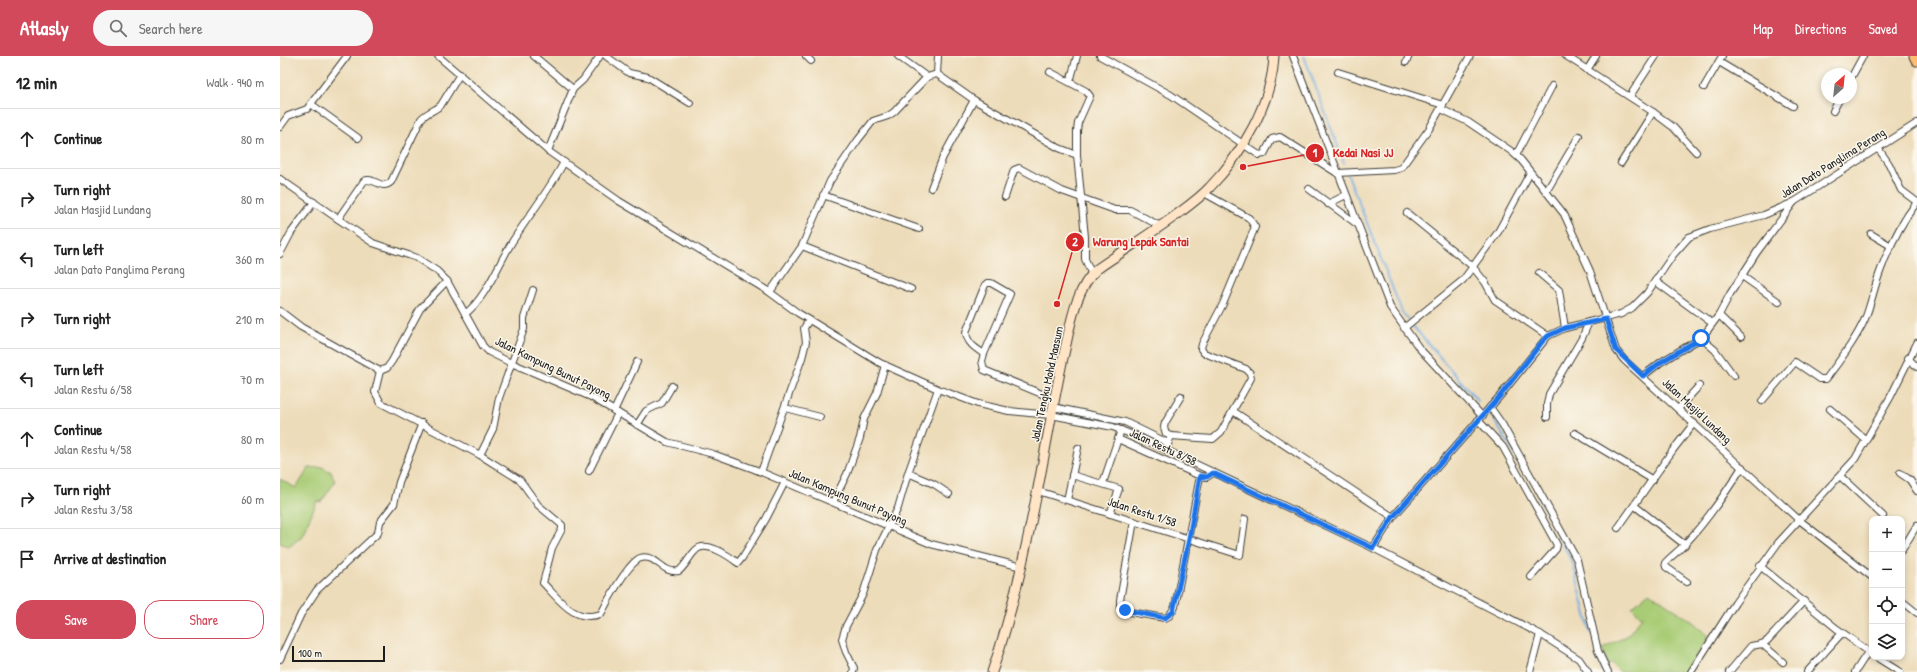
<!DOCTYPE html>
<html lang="en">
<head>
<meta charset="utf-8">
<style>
  body { margin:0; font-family:"Patrick Hand",sans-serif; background:#f6f6f6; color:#222 }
  .controls { position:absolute; right:12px; bottom:12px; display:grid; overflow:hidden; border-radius:8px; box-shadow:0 2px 6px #0003 }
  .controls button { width:36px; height:36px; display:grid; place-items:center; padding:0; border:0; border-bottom:1px solid #e0e0e0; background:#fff; color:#222; font:20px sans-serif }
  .compass { position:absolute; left:1541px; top:12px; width:36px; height:36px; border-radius:50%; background:#fff; box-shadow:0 2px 6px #0003; rotate:27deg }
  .scale { position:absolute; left:12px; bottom:10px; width:93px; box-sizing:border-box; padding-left:4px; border:2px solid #1c1c1c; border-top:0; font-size:11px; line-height:14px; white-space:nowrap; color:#1c1c1c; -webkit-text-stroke:3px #fbf7ec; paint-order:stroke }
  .stop { position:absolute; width:12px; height:12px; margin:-9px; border:3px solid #1a73e8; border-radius:50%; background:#fff }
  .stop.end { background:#1a73e8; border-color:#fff; box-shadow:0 1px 4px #0008 }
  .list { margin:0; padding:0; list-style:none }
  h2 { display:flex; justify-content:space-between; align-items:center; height:52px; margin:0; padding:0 16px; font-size:17px }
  h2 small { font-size:13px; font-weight:400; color:#767676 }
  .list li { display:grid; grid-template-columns:26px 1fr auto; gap:12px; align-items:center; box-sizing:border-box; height:60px; padding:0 16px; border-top:1px solid #e0e0e0 }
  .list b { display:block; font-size:15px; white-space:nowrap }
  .list p { margin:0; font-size:13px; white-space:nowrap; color:#767676 }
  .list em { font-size:13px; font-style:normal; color:#767676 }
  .actions { display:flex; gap:8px; padding:12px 16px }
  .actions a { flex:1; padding:9px 0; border:1px solid #d1495b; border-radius:16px; text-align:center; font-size:14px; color:#d1495b }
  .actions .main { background:#d1495b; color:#fff }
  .icon { flex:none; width:22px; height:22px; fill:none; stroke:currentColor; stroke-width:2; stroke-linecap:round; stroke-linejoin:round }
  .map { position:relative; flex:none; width:1637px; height:616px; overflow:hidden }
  header { display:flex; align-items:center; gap:24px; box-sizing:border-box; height:56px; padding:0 20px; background:#d1495b; color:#fff }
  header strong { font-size:19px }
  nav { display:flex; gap:22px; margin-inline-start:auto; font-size:14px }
  .search { width:280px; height:36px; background:#f6f6f6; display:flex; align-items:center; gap:10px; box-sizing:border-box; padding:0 14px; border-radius:22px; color:#767676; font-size:15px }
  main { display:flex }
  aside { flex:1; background:#fff }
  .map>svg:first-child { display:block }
  .green { fill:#a8cc75; stroke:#627448 }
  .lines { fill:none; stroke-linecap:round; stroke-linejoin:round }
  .stream { stroke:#6face1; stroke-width:2 }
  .street-casing { stroke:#3b3934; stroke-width:8 }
  .secondary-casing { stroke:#3b3934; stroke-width:11 }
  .highway-casing { stroke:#3b3934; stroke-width:13 }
  .street { stroke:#fff; stroke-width:6 }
  .secondary { stroke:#ffe4c6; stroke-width:9 }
  .highway { stroke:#ffbb71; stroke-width:11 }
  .route { stroke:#1a73e8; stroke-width:5 }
  .labels { text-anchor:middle; stroke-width:3; stroke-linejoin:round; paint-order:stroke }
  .street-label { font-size:12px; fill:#1c1c1c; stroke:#fbf7ec }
  .leader { fill:none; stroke:#d62828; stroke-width:1.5 }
  .callout-dot { fill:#d62828; stroke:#fbf7ec; stroke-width:1.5 }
  .mark-label { font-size:12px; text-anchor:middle; font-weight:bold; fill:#fff }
  .callout-label { font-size:13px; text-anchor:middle; font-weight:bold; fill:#d62828; stroke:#fbf7ec; stroke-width:3; stroke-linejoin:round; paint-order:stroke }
</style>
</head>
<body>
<header>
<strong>Atlasly</strong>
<div class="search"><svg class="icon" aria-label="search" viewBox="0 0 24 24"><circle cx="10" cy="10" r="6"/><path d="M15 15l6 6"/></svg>Search here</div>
<nav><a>Map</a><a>Directions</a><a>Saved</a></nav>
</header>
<main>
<aside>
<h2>12 min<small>Walk · 940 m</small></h2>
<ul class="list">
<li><svg class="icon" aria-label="ahead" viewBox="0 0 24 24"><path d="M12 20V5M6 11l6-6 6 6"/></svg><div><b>Continue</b></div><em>80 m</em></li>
<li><svg class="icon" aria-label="right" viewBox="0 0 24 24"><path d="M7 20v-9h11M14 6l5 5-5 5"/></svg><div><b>Turn right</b><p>Jalan Masjid Lundang</p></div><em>80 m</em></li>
<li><svg class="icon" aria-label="left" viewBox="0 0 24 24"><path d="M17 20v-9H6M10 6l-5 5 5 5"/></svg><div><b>Turn left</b><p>Jalan Dato Panglima Perang</p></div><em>360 m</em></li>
<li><svg class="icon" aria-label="right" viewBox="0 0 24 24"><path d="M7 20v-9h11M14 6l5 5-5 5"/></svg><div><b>Turn right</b></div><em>210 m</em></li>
<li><svg class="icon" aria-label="left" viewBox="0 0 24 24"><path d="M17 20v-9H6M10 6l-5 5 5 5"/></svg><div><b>Turn left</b><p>Jalan Restu 6/58</p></div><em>70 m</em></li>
<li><svg class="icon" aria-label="ahead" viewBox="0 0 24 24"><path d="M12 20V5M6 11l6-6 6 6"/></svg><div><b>Continue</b><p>Jalan Restu 4/58</p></div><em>80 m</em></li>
<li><svg class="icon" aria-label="right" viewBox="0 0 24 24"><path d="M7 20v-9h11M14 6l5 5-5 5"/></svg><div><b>Turn right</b><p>Jalan Restu 3/58</p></div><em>60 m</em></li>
<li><svg class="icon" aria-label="arrive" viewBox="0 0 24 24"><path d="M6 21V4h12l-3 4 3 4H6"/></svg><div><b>Arrive at destination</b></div></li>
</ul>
<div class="actions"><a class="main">Save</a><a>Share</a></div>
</aside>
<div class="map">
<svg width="1637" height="616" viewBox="0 0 1637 616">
  <rect width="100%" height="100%" fill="#fbf7ec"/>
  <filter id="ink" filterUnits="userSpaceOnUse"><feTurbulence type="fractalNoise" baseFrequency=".025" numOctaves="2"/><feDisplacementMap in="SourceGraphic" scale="8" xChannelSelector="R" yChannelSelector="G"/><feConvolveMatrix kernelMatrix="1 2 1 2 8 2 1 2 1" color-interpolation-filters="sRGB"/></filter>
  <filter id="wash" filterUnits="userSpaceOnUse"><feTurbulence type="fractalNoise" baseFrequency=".012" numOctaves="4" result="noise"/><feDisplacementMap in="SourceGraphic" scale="16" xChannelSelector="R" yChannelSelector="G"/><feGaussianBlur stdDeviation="0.9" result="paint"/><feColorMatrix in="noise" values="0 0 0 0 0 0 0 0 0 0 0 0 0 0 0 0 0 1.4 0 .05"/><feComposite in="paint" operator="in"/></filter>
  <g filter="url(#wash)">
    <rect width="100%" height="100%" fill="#eddcb9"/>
    <!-- green -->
    <g class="green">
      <polygon points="42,411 51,416 55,426 41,446 37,445 22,480 9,491 0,487 0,423 16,432 29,412"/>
      <polygon points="1369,536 1413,566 1429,580 1407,616 1340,616 1331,607 1327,608 1323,592 1347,580 1362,561 1352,551"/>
    </g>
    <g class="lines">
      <!-- stream -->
      <g class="stream">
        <polyline points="1024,0 1064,107"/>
        <polyline points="1068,119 1122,256 1129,265"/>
        <polyline points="1132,269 1198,345"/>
        <polyline points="1214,364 1236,400"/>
        <polyline points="1259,441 1293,508 1311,578"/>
        <polyline points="1317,599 1324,616"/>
      </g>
    </g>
  </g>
  <g filter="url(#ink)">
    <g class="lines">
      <!-- street casing -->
      <g class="street-casing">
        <g id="street">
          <polyline points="158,0 268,95 339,145 488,235 518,257 600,307 658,333 698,348 729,355 771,359 833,371 863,383 1093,492 1260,578 1299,603 1308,616"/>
          <polyline points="254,0 293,33"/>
          <polyline points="326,0 349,17 368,21 410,47"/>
          <polyline points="526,0 531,5"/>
          <polyline points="618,0 647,21"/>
          <polyline points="658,0 657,18 694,44 779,92 797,99"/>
          <polyline points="820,0 891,39 979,99 984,98 992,83 1000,81 1057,117 1114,114 1121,112 1149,73 1190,0"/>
          <polyline points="1013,0 1110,251 1139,292 1202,360"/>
          <polyline points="1286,0 1373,56 1393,71 1416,96"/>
          <polyline points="1126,6 1129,0"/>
          <polyline points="1439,6 1513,50"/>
          <polyline points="1307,14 1316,0"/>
          <polyline points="770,16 806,35 810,40 798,67 797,75 797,99 805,181 805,203 812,219"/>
          <polyline points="1058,16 1163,49"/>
          <polyline points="1571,22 1583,0"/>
          <polyline points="790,26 797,0"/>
          <polyline points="1424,31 1442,0"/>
          <polyline points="1350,40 1376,0"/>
          <polyline points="31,48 78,82"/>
          <polyline points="1161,53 1188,66 1231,95 1241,104 1284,158 1310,215 1336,294 1344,304 1518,463 1592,521"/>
          <polyline points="1553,55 1560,42"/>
          <polyline points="0,71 8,60 27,53 67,0"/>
          <polyline points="1598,92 1609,108 1621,134 1637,146"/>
          <polyline points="268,95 293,33 303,24 320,0"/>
          <polyline points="1236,99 1272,30"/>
          <polyline points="1341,107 1373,56"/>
          <polyline points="0,123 93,187 137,202 157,215 167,225 203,290 209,296 229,306 311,341 387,386 433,398 474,413 651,488 742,511"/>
          <polyline points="651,132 663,101 694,44"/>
          <polyline points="1029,133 1077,168"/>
          <polyline points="1266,136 1299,80"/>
          <polyline points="543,139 639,173"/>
          <polyline points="725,141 734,114 739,112 782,135 835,154 850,154 880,170"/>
          <polyline points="1048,148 1066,139"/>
          <polyline points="1127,157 1192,210 1205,226 1215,244 1268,280"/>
          <path d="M 58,163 L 84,125 C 94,120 101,135 111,126 L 141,63 C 147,56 155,55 161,49 L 180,18"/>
          <polyline points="1591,178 1611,190"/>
          <polyline points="522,190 631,233"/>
          <polyline points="0,198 11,177 34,146"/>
          <polyline points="1259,217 1279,234 1285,272"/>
          <polyline points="1462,220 1499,246"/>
          <polyline points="1375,225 1432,267"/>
          <polyline points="490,236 522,190 550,125 578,84 593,65 608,60 614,56 647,21 657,18"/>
          <path d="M 0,255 L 21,271 L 100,315 L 95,336 L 101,347 L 200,399 L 240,424 L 258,449 L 282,469 L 282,473 L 272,492 L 263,527 C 280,544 294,567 321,558 C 328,544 345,513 357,504 C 362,500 367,501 372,503 C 382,509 387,517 399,515 C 406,509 409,501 415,495 C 425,483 449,500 458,507 L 462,502 L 486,463 L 505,426"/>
          <path d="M 185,258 C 206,242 218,209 232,186 C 249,159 269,135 284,106"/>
          <polyline points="1439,259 1461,281"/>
          <polyline points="1124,272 1183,224 1218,176 1250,117"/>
          <polyline points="1421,282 1435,294 1454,320"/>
          <path d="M 704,298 C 695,292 687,287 686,276 L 705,229 L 707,227 L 711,227 L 730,238 L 704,298 L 702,305 L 704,314 L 774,343"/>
          <polyline points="1628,302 1637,311"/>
          <polyline points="100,315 107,312 112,305 140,253 167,225"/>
          <polyline points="1363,320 1381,306 1421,282 1427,275 1439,259 1450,238 1477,196 1514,146"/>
          <path d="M 1482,345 L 1515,306 L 1540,323 L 1546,323 C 1560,304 1575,285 1585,263 C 1591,248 1594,232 1600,216 C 1609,191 1621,167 1637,146"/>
          <polyline points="773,351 845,366 888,387"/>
          <polyline points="1210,351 1222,368 1297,504 1318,595 1328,616"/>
          <polyline points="505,352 540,361"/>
          <polyline points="1398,353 1419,330"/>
          <polyline points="1550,353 1586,384"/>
          <polyline points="334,355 357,306"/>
          <polyline points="953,355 1113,461"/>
          <polyline points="1267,361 1267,348 1269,338 1302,282 1309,266"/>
          <polyline points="1198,364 1223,391 1277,489 1276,493 1251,521"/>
          <polyline points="357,369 366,355 382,347 392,330"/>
          <polyline points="1295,377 1373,424"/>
          <polyline points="891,380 886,378 884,371 885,367 901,340"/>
          <polyline points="838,383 920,420 927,421 933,417"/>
          <polyline points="886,394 891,380 933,383 941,376 971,322 970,317 966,313 924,297 921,293 922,288 943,248 975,171 969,162 924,137"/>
          <polyline points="200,399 213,373 219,342 244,273 244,262 253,234"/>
          <polyline points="309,415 338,357"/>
          <polyline points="481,416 522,302 526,286 524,272 529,264"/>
          <polyline points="628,417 654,428 669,438"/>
          <polyline points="1620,417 1630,424 1637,435"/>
          <polyline points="792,419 839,433 830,458"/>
          <polyline points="1560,420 1603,460"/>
          <polyline points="823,427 841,374"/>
          <polyline points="758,435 960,499 965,463"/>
          <polyline points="787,444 798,392"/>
          <polyline points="553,446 567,418 580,382 584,363 597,337 605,309"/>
          <polyline points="1355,450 1405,489"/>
          <polyline points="854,465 840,544 840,551 850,556 885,562 889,560 895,551 920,420"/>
          <polyline points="1338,472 1393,394 1414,367"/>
          <polyline points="1093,492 1113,461 1220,340 1268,280 1285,272 1341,258 1352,252 1367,237 1393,199 1409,181 1430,173 1484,159 1514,146 1637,67"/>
          <polyline points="1622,494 1637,469"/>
          <polyline points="1480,510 1556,572 1592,598"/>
          <path d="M 1407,526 L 1386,511 L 1385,507 C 1391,500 1399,495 1405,488 C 1427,465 1445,438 1462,411"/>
          <polyline points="1622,545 1637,557"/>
          <polyline points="1482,588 1503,606"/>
          <polyline points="1596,601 1620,616"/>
          <polyline points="0,603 21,558 37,534 98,477 100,466 114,448 119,426 142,367"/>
          <polyline points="573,616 574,612 566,596 562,583 566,570 583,538 597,494 618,452 628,417 658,333"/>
          <polyline points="1250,616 1260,578"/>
          <polyline points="1411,616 1455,547 1498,487 1575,403 1611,340 1637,287"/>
          <polyline points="1449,616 1471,590 1482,588 1487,585 1524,545"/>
          <polyline points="1527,616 1562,577"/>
          <polyline points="1575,616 1588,596"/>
        </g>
      </g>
      <!-- secondary casing -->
      <g class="secondary-casing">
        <path id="secondary" d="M 712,616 C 732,558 745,497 757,437 C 766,392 773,347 783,302 C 790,273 794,234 817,213 C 843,195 870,178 895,160 C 907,151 920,142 930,131 C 962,98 992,47 994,0"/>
      </g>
      <!-- highway casing -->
      <g class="highway-casing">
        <polyline id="highway" points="1635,0 1637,4"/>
      </g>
      <!-- street -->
      <use href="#street" class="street"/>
      <!-- secondary -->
      <use href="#secondary" class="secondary"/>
      <!-- highway -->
      <use href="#highway" class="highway"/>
    </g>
  </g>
  <g class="lines" filter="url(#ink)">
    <!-- route -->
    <polyline class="route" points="845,554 885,562 893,556 909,483 920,420 927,421 933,417 1093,492 1113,461 1220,340 1262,286 1268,280 1285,272 1326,263 1336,294 1363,320 1381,306 1421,282"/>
  </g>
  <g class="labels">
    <!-- street labels -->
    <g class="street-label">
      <text transform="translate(1553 107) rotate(-32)" y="4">Jalan Dato Panglima Perang</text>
      <text transform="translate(273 312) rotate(26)" y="4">Jalan Kampung Bunut Payong</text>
      <text transform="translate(767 328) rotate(-78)" y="4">Jalan Tengku Mohd Maasum</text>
      <text transform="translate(1417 355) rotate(43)" y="4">Jalan Masjid Lundang</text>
      <text transform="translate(883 391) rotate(25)" y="4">Jalan Restu 8/58</text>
      <text transform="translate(568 441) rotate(23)" y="4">Jalan Kampung Bunut Payong</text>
      <text transform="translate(862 456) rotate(18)" y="4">Jalan Restu 1/58</text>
    </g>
  </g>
  <!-- callouts -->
  <path class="leader" d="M963 111L1035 97M777 248L795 186"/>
  <g class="callout-dot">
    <circle cx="963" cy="111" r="4"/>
    <circle cx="777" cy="248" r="4"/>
    <circle cx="1035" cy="97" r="10"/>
    <circle cx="795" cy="186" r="10"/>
  </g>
  <g class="mark-label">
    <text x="1035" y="101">1</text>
    <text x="795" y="190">2</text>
  </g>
  <g class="callout-label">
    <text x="1083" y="101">Kedai Nasi JJ</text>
    <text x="861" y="190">Warung Lepak Santai</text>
  </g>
</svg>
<div class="controls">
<button>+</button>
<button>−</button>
<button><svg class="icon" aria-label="locate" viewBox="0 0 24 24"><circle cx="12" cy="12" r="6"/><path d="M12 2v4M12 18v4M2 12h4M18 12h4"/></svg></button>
<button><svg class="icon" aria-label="layers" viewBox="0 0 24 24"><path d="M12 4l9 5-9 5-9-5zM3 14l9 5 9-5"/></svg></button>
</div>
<svg class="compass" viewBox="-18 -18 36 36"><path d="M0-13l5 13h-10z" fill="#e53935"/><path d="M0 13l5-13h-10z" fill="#767676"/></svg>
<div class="scale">100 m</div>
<div class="stop" style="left:1421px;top:282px"></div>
<div class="stop end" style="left:845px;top:554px"></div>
</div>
</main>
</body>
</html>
